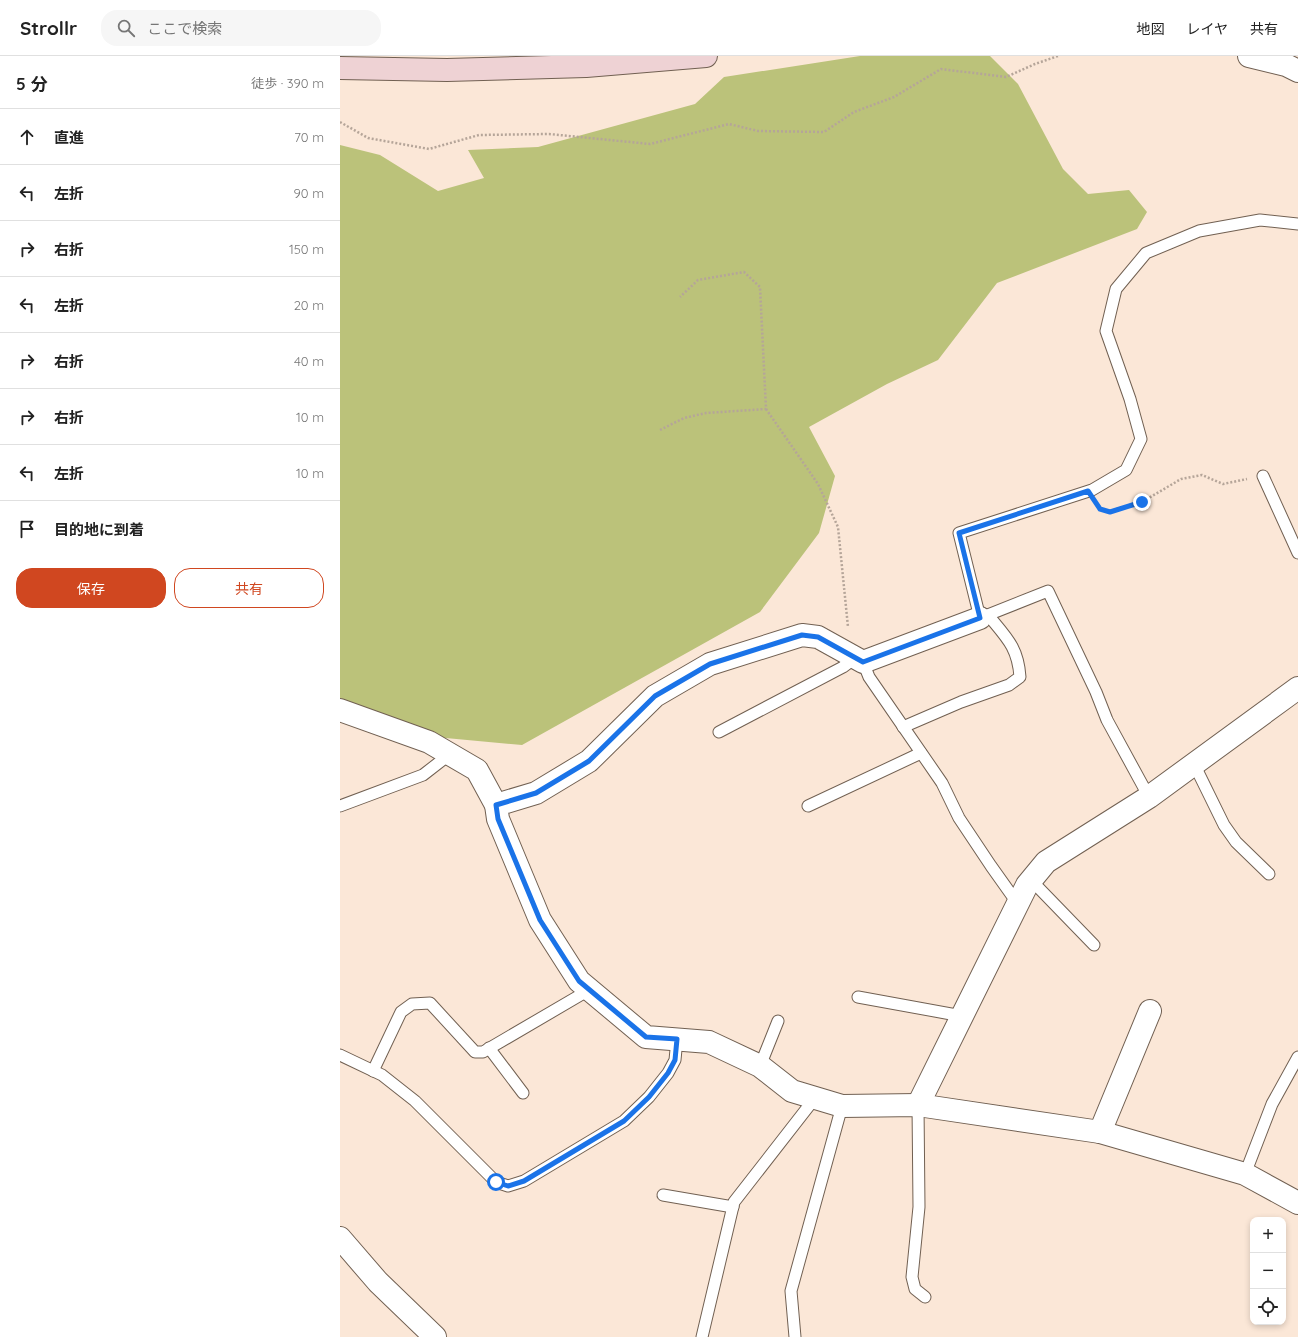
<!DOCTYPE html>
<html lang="ja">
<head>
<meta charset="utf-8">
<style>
  body { margin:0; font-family:Quicksand,"Noto Sans JP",sans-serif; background:#f6f6f6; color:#222 }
  .controls { position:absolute; right:12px; bottom:12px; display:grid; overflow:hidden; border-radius:8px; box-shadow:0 2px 6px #0003 }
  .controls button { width:36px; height:36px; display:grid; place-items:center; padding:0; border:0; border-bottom:1px solid #e0e0e0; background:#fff; color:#222; font:20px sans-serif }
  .stop { position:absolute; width:12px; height:12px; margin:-9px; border:3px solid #1a73e8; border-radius:50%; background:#fff }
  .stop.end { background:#1a73e8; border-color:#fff; box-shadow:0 1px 4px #0008 }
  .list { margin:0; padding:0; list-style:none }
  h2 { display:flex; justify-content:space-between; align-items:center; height:52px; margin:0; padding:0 16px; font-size:17px }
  h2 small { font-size:13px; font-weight:400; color:#767676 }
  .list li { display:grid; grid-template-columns:26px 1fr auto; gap:12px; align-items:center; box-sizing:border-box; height:56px; padding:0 16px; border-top:1px solid #e0e0e0 }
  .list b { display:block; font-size:15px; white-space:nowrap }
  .list em { font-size:13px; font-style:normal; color:#767676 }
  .actions { display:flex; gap:8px; padding:12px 16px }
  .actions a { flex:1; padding:9px 0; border:1px solid #d04720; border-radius:16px; text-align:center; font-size:14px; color:#d04720 }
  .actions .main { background:#d04720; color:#fff }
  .icon { flex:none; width:22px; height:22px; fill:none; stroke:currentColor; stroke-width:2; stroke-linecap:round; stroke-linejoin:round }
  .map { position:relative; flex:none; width:958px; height:1281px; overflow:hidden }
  header { display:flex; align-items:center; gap:24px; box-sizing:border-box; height:56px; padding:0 20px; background:#fff; border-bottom:1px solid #e0e0e0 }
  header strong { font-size:19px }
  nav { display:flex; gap:22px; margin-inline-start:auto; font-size:14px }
  .search { width:280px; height:36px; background:#f6f6f6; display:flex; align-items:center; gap:10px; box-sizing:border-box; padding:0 14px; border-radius:16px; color:#767676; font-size:15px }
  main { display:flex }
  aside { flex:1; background:#fff }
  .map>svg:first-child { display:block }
  .green { fill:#bbc27a }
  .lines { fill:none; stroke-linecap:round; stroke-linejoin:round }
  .lane-casing { stroke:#716052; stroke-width:13 }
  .street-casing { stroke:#716052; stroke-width:24 }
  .secondary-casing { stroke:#716052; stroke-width:24 }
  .path { stroke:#b5a599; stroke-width:2.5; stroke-dasharray:2 2; stroke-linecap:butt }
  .lane { stroke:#fff; stroke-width:11 }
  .street { stroke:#fff; stroke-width:22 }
  .secondary { stroke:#eed2d4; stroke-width:22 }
  .route { stroke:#1a73e8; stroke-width:5 }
</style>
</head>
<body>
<header>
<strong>Strollr</strong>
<div class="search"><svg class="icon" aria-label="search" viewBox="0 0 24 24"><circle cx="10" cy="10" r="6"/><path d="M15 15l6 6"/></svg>ここで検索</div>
<nav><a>地図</a><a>レイヤ</a><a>共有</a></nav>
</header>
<main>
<aside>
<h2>5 分<small>徒歩 · 390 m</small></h2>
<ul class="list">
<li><svg class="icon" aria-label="ahead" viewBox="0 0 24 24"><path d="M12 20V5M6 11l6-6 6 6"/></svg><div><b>直進</b></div><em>70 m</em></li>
<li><svg class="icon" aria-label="left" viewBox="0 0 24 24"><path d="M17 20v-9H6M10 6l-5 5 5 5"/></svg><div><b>左折</b></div><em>90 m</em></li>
<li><svg class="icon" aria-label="right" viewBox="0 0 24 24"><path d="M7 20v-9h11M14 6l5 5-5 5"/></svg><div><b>右折</b></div><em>150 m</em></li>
<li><svg class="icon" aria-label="left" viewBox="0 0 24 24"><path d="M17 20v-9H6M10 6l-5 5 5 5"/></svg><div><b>左折</b></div><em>20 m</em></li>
<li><svg class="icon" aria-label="right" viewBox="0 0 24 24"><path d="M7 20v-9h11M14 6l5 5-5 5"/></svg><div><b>右折</b></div><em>40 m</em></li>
<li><svg class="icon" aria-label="right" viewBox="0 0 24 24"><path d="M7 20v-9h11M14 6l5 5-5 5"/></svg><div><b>右折</b></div><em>10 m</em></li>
<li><svg class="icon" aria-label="left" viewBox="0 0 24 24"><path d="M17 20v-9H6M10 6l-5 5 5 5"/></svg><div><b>左折</b></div><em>10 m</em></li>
<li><svg class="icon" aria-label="arrive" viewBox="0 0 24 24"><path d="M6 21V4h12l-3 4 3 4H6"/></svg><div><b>目的地に到着</b></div></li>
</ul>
<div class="actions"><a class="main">保存</a><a>共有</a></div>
</aside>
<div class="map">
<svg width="958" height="1281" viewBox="0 0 958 1281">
  <rect width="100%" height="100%" fill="#fbe7d7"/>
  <!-- green -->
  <polygon class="green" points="520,0 650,0 678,28 723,113 748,138 789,134 807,156 797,173 657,227 598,304 547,328 469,371 495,420 479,477 420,556 182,689 95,681 0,642 0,89 40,99 98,135 144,122 128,94 198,91 355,48 384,21"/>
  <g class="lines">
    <!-- lane casing -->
    <g class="lane-casing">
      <g id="lane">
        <polyline points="923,420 958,497"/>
        <polyline points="523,606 529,621 602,727 619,762 651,810 678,848"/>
        <path d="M 563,671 L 621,646 L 669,629 L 680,621 C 678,591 666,581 648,559"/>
        <polyline points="379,676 503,611 515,602"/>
        <polyline points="854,708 884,769 896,786 929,818"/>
        <polyline points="809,741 767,664 756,636 708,535 640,562 619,477 752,434 786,414 801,383 790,343 766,275 776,233 806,197 859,175 920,164 958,168"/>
        <polyline points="0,750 83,719 110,698"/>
        <polyline points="468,750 581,697"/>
        <polyline points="691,824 754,889"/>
        <polyline points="518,941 622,960"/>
        <polyline points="149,992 183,1037"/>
        <polyline points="0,999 42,1019 75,1045 156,1126 168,1130 184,1125 284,1065 309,1041 328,1017 335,1004 337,983"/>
        <polyline points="420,1010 438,965"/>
        <polyline points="33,1015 61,956 72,948 90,947 135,996 143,996 249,934"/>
        <polyline points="578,1049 579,1151 572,1221 575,1233 585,1241"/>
        <polyline points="905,1118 932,1048 958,1001"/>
        <polyline points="323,1139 393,1151"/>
        <polyline points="362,1281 394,1146 475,1042"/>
        <polyline points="455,1281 451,1235 502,1050"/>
      </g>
    </g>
    <!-- street casing -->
    <g class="street-casing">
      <g id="street">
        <polyline points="909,0 946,9 958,15"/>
        <polyline points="0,654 89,686 137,714 156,749 158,763 200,864 239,925 306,981 369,986 420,1010 452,1035 502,1050 578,1049 760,1076 905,1118 958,1147"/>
        <polyline points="156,749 196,737 249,705 315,640 370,608 462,579 478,581 523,606 640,562"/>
        <polyline points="578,1049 687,829 706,806 809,741 958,632"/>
        <polyline points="760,1076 810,955"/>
        <polyline points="0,1182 38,1226 95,1281"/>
      </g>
    </g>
    <!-- secondary casing -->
    <g class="secondary-casing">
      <polyline id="secondary" points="0,12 107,14 246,10 366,0"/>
    </g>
    <!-- path -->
    <g class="path">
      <polyline points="0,66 28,82 89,93 139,79 209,78 310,88 389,68 418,75 484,76 514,56 554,41 601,13 666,21 695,8 718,0"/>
      <polyline points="426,353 478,428 498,471 508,571"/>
      <polyline points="320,374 344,362 366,357 426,353 420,231 404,216 358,224 340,241"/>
      <polyline points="758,450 760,453 770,455 802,446 841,423 862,419 883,428 907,423"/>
    </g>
    <!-- lane -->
    <use href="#lane" class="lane"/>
    <!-- street -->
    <use href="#street" class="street"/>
    <!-- secondary -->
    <use href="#secondary" class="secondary"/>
  </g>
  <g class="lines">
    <!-- route -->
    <polyline class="route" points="156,1126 168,1130 184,1125 284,1065 309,1041 328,1017 335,1004 337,983 306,981 239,925 200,864 158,763 156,749 196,737 249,705 315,640 370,608 462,579 478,581 523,606 640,562 619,477 748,435 760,453 770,456 802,446"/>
  </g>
</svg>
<div class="controls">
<button>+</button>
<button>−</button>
<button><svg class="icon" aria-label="locate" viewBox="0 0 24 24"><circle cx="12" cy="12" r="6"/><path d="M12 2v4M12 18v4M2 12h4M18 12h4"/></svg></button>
</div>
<div class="stop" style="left:156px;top:1126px"></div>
<div class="stop end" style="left:802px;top:446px"></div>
</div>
</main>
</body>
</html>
